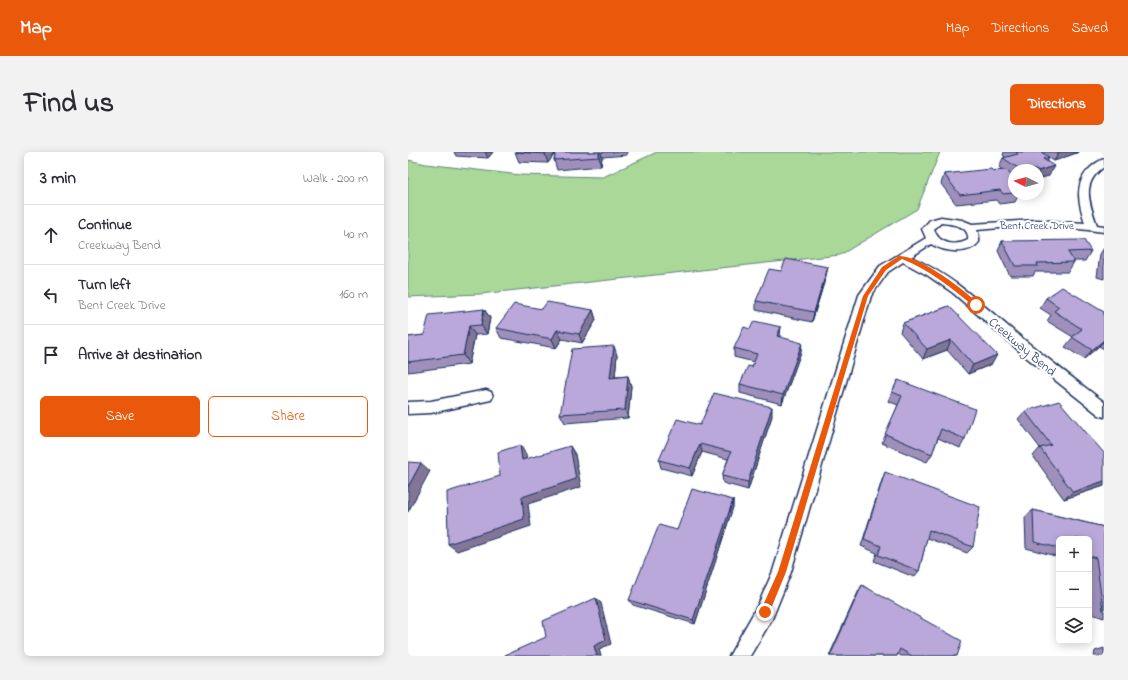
<!DOCTYPE html>
<html lang="en">
<head>
<meta charset="utf-8">
<style>
  body { margin:0; font-family:"Indie Flower",sans-serif; background:#f2f2f3; color:#2b2b33 }
  .controls { position:absolute; right:12px; bottom:12px; display:grid; overflow:hidden; border-radius:6px; box-shadow:0 2px 10px #0003 }
  .controls button { width:36px; height:36px; display:grid; place-items:center; padding:0; border:0; border-bottom:1px solid #e1e1e2; background:#fff; color:#2b2b33; font:20px sans-serif }
  .compass { position:absolute; left:600px; top:12px; width:36px; height:36px; border-radius:50%; background:#fff; box-shadow:0 2px 10px #0003; rotate:276deg }
  .stop { position:absolute; width:12px; height:12px; margin:-9px; border:3px solid #ea580c; border-radius:50%; background:#fff }
  .stop.end { background:#ea580c; border-color:#fff; box-shadow:0 1px 4px #0008 }
  .list { margin:0; padding:0; list-style:none }
  h2 { display:flex; justify-content:space-between; align-items:center; height:52px; margin:0; padding:0 16px; font-size:17px }
  h2 small { font-size:13px; font-weight:400; color:#7c7c81 }
  .list li { display:grid; grid-template-columns:26px 1fr auto; gap:12px; align-items:center; box-sizing:border-box; height:60px; padding:0 16px; border-top:1px solid #e1e1e2 }
  .list b { display:block; font-size:15px; white-space:nowrap }
  .list p { margin:0; font-size:13px; white-space:nowrap; color:#7c7c81 }
  .list em { font-size:13px; font-style:normal; color:#7c7c81 }
  .actions { display:flex; gap:8px; padding:12px 16px }
  .actions a { flex:1; padding:9px 0; border:1px solid #ea580c; border-radius:6px; text-align:center; font-size:14px; color:#ea580c }
  .actions .main { background:#ea580c; color:#fff }
  .icon { flex:none; width:22px; height:22px; fill:none; stroke:currentColor; stroke-width:2; stroke-linecap:round; stroke-linejoin:round }
  .map { position:relative; flex:none; width:696px; height:504px; overflow:hidden; border-radius:6px }
  header { display:flex; align-items:center; gap:24px; box-sizing:border-box; height:56px; padding:0 20px; background:#ea580c; color:#fff }
  header strong { font-size:19px }
  nav { display:flex; gap:22px; margin-inline-start:auto; font-size:14px }
  .intro { display:flex; align-items:center; justify-content:space-between; box-sizing:border-box; height:96px; padding:0 24px }
  h1 { margin:0; font-size:28px }
  .button { padding:10px 18px; border-radius:6px; background:#ea580c; color:#fff; font-size:14px; font-weight:700 }
  main { display:flex; gap:24px; padding:0 24px }
  aside { flex:1; background:#fff; border-radius:6px; box-shadow:0 2px 10px #0003 }
  .map>svg:first-child { display:block }
  .green { fill:#a9d898; stroke:#62847b }
  .lines { fill:none; stroke-linecap:round; stroke-linejoin:round }
  .street-casing { stroke:#1b2f5e; stroke-width:3 }
  .street { fill:#fff; fill-rule:evenodd }
  .wall { fill:#9f90bb; stroke:#1b2f5e }
  .shaded-wall { fill:#827698; stroke:#1b2f5e }
  .building { fill:#b9a8d9; stroke:#1b2f5e }
  .route { fill:#ea580c }
  .labels { text-anchor:middle; stroke-width:4; stroke-linejoin:round; paint-order:stroke }
  .far-street-label { font-size:11px; fill:#1b2f5e; stroke:#fff }
  .street-label { font-size:13px; fill:#1b2f5e; stroke:#fff }
</style>
</head>
<body>
<header>
<strong>Map</strong>
<nav><a>Map</a><a>Directions</a><a>Saved</a></nav>
</header>
<div class="intro"><h1>Find us</h1><a class="button">Directions</a></div>
<main>
<aside>
<h2>3 min<small>Walk · 200 m</small></h2>
<ul class="list">
<li><svg class="icon" aria-label="ahead" viewBox="0 0 24 24"><path d="M12 20V5M6 11l6-6 6 6"/></svg><div><b>Continue</b><p>Creekway Bend</p></div><em>40 m</em></li>
<li><svg class="icon" aria-label="left" viewBox="0 0 24 24"><path d="M17 20v-9H6M10 6l-5 5 5 5"/></svg><div><b>Turn left</b><p>Bent Creek Drive</p></div><em>160 m</em></li>
<li><svg class="icon" aria-label="arrive" viewBox="0 0 24 24"><path d="M6 21V4h12l-3 4 3 4H6"/></svg><div><b>Arrive at destination</b></div></li>
</ul>
<div class="actions"><a class="main">Save</a><a>Share</a></div>
</aside>
<div class="map">
<svg width="696" height="504" viewBox="0 0 696 504">
  <rect width="100%" height="100%" fill="#fff"/>
  <filter id="ink" filterUnits="userSpaceOnUse"><feTurbulence type="fractalNoise" baseFrequency=".025" numOctaves="2"/><feDisplacementMap in="SourceGraphic" scale="8" xChannelSelector="R" yChannelSelector="G"/><feConvolveMatrix kernelMatrix="1 2 1 2 8 2 1 2 1" color-interpolation-filters="sRGB"/></filter>
  <g filter="url(#ink)">
    <!-- green -->
    <polygon class="green" points="249,0 532,0 509,57 432,103 72,142 0,145 0,8 18,12 112,23 195,25"/>
    <g class="lines">
      <!-- street casing -->
      <g class="street-casing">
        <g id="street">
          <path d="M 696,7 L 696,15 C 673,31 681,50 689,73 L 696,74 L 696,80 C 654,74 612,73 569,78 L 571,84 L 571,90 C 561,104 536,100 523,92 L 503,105 C 546,124 579,157 614,186 C 641,208 669,229 696,250 L 696,265 L 691,263 L 618,205 L 545,141 L 519,123 L 495,110 L 480,120 L 463,144 L 383,420 L 364,467 L 342,504 L 321,504 L 350,453 L 365,419 L 451,143 L 472,114 L 518,86 L 514,77 L 522,68 L 533,65 L 554,68 L 564,72 L 629,68 L 677,71 C 671,52 666,34 680,18 C 685,13 690,9 696,7 ZM 533,71 C 545,72 562,74 560,88 C 547,95 530,92 526,77 Z"/>
          <polygon points="78,238 83,240 85,244 83,248 23,261 0,262 0,250 23,249"/>
        </g>
      </g>
      <!-- street -->
      <use href="#street" class="street"/>
    </g>
    <!-- wall -->
    <g class="wall">
      <polygon points="46,0 85,0 80,6 48,4"/>
      <polygon points="107,0 219,0 219,3 194,5 193,14 149,18 146,8 147,1 140,11 111,10"/>
      <polygon points="596,0 671,0 646,9 641,6 639,10 641,24 630,18 606,18 606,26 603,24 606,26 603,31 606,34 606,42 611,42 607,50 591,52 588,48 548,52 533,32 536,22 595,18 591,15 595,6 597,5 595,3"/>
      <polygon points="594,89 683,99 677,109 666,109 666,110 660,120 627,120 625,124 602,124 590,99"/>
      <polygon points="696,96 696,127 689,125 692,102"/>
      <polygon points="373,119 418,124 404,170 348,158 348,149"/>
      <polygon points="638,146 696,160 696,197 691,194 676,207 657,195 665,185 639,169 643,163 632,156"/>
      <polygon points="541,154 584,212 560,222 539,198 515,207 492,180 495,171"/>
      <polygon points="76,157 82,166 79,182 67,183 61,212 0,220 0,185 16,183"/>
      <polygon points="134,157 185,158 188,168 174,191 154,187 148,196 93,186 88,176"/>
      <polygon points="372,184 372,185 393,200 374,252 332,241 332,232 344,215 346,210 326,205 326,196"/>
      <polygon points="209,203 207,225 220,224 223,234 220,266 157,271 152,262"/>
      <polygon points="490,228 557,287 552,296 530,286 524,302 519,310 474,291 490,253 480,249 484,240"/>
      <polygon points="617,259 696,334 656,347 625,304 632,296 610,267"/>
      <polygon points="364,264 340,338 315,331 314,324 320,307 294,300 284,324 253,316 251,308 292,273"/>
      <polygon points="477,320 565,395 559,401 519,386 511,419 506,425 466,409 469,401 453,394 474,328"/>
      <polygon points="325,348 325,355 287,472 225,453 221,448 269,378"/>
      <polygon points="625,358 696,375 696,466 684,462 681,437 681,387 651,387 651,405 618,396 617,365"/>
      <polygon points="454,433 549,504 493,504 490,502 489,504 421,504 451,438"/>
      <polygon points="696,496 696,504 686,504 687,499"/>
    </g>
    <!-- shaded-wall -->
    <g class="shaded-wall">
      <polygon points="77,0 85,0 80,6"/>
      <polygon points="138,0 148,0 140,11 137,2"/>
      <polygon points="191,0 193,0 194,5 193,14 191,5"/>
      <polygon points="651,0 671,0 646,9"/>
      <polygon points="641,5 637,15 635,7"/>
      <polygon points="646,14 641,24 630,27 630,19"/>
      <polygon points="420,115 418,124 404,170 406,160"/>
      <polygon points="76,157 82,166 79,182 73,173"/>
      <polygon points="185,158 188,168 174,191 171,182"/>
      <polygon points="61,174 67,183 61,212 55,203"/>
      <polygon points="373,175 372,184 368,194 369,184"/>
      <polygon points="149,178 154,187 148,196 144,187"/>
      <polygon points="543,188 539,198 515,207 519,197"/>
      <polygon points="696,188 696,189 691,194 676,207 684,198"/>
      <polygon points="394,191 393,200 374,252 375,243"/>
      <polygon points="206,194 209,203 206,235 202,226"/>
      <polygon points="589,203 584,212 560,222 565,213"/>
      <polygon points="220,224 223,234 220,266 217,258"/>
      <polygon points="364,255 364,264 340,338 340,330"/>
      <polygon points="292,292 294,300 284,324 282,316"/>
      <polygon points="112,293 118,302 120,316 114,308"/>
      <polygon points="162,294 167,302 173,335 120,352 123,374 49,399 40,392 114,345"/>
      <polygon points="13,311 22,319 0,360 0,335"/>
      <polygon points="696,329 696,334 656,347 665,340"/>
      <polygon points="325,348 325,355 287,472 285,468"/>
      <polygon points="188,446 193,451 203,492 191,497 193,504 189,504 186,494"/>
    </g>
    <!-- building -->
    <g class="building">
      <polygon points="107,0 138,0 137,2"/>
      <polygon points="148,0 191,0 191,5 146,8"/>
      <polygon points="608,0 633,0 641,5 635,7 646,14 630,19 630,18 613,18 595,6 610,2"/>
      <polygon points="583,17 585,19 598,18 606,26 600,27 606,34 606,41 595,42 592,38 552,43 536,22"/>
      <polygon points="676,88 683,99 660,100 666,110 629,111 630,114 607,114 594,89"/>
      <polygon points="378,107 420,115 406,160 348,149 361,117 373,119"/>
      <polygon points="654,135 696,160 696,188 684,198 664,185 674,177 646,159 651,155 638,146"/>
      <polygon points="139,150 185,158 171,182 149,178 144,187 88,176 106,152 134,157"/>
      <polygon points="541,154 589,203 565,213 543,188 519,197 495,171"/>
      <polygon points="76,157 73,173 61,174 55,203 0,210 0,185 16,183 21,163"/>
      <polygon points="346,169 373,175 369,184 394,191 375,243 332,232 340,214 344,215 349,202 326,196 336,175 342,177"/>
      <polygon points="206,194 202,226 220,224 217,258 152,262 164,197"/>
      <polygon points="490,228 567,257 557,287 533,277 524,302 477,282 494,244 484,240"/>
      <polygon points="306,241 364,255 340,330 314,324 323,300 292,292 282,316 251,308 269,267 292,273"/>
      <polygon points="651,249 696,301 696,329 665,340 632,296 643,293 617,259"/>
      <polygon points="112,293 114,308 162,294 168,327 114,345 116,367 40,392 39,340 92,324 90,300"/>
      <polygon points="0,310 13,311 0,335"/>
      <polygon points="477,320 572,355 565,395 521,378 511,419 470,403 473,394 456,387"/>
      <polygon points="284,337 325,348 285,468 221,448 251,373 269,378"/>
      <polygon points="625,358 696,375 696,458 695,458 688,406 681,404 681,387 651,387 651,396 626,390"/>
      <polygon points="454,433 554,489 549,504 504,504 492,497 489,504 422,504"/>
      <polygon points="188,446 198,488 186,494 189,504 97,504 97,503 138,485 135,469"/>
    </g>
  </g>
  <!-- route -->
  <path class="route" d="M 491,104 C 510,103 559,139 571,153 L 567,155 C 543,136 522,118 494,107 L 478,118 L 460,144 L 378,420 L 360,464 L 357,465 L 352,460 L 370,420 L 455,144 L 474,115 Z"/>
  <g class="labels">
    <!-- far-street labels -->
    <g class="far-street-label">
      <text x="629" y="77">Bent Creek Drive</text>
    </g>
    <!-- street labels -->
    <g class="street-label">
      <text transform="translate(615 194) rotate(40)" y="5">Creekway Bend</text>
    </g>
  </g>
</svg>
<div class="controls">
<button>+</button>
<button>−</button>
<button><svg class="icon" aria-label="layers" viewBox="0 0 24 24"><path d="M12 4l9 5-9 5-9-5zM3 14l9 5 9-5"/></svg></button>
</div>
<svg class="compass" viewBox="-18 -18 36 36"><path d="M0-13l5 13h-10z" fill="#e53935"/><path d="M0 13l5-13h-10z" fill="#7c7c81"/></svg>
<div class="stop" style="left:568px;top:153px"></div>
<div class="stop end" style="left:357px;top:460px"></div>
</div>
</main>
</body>
</html>
